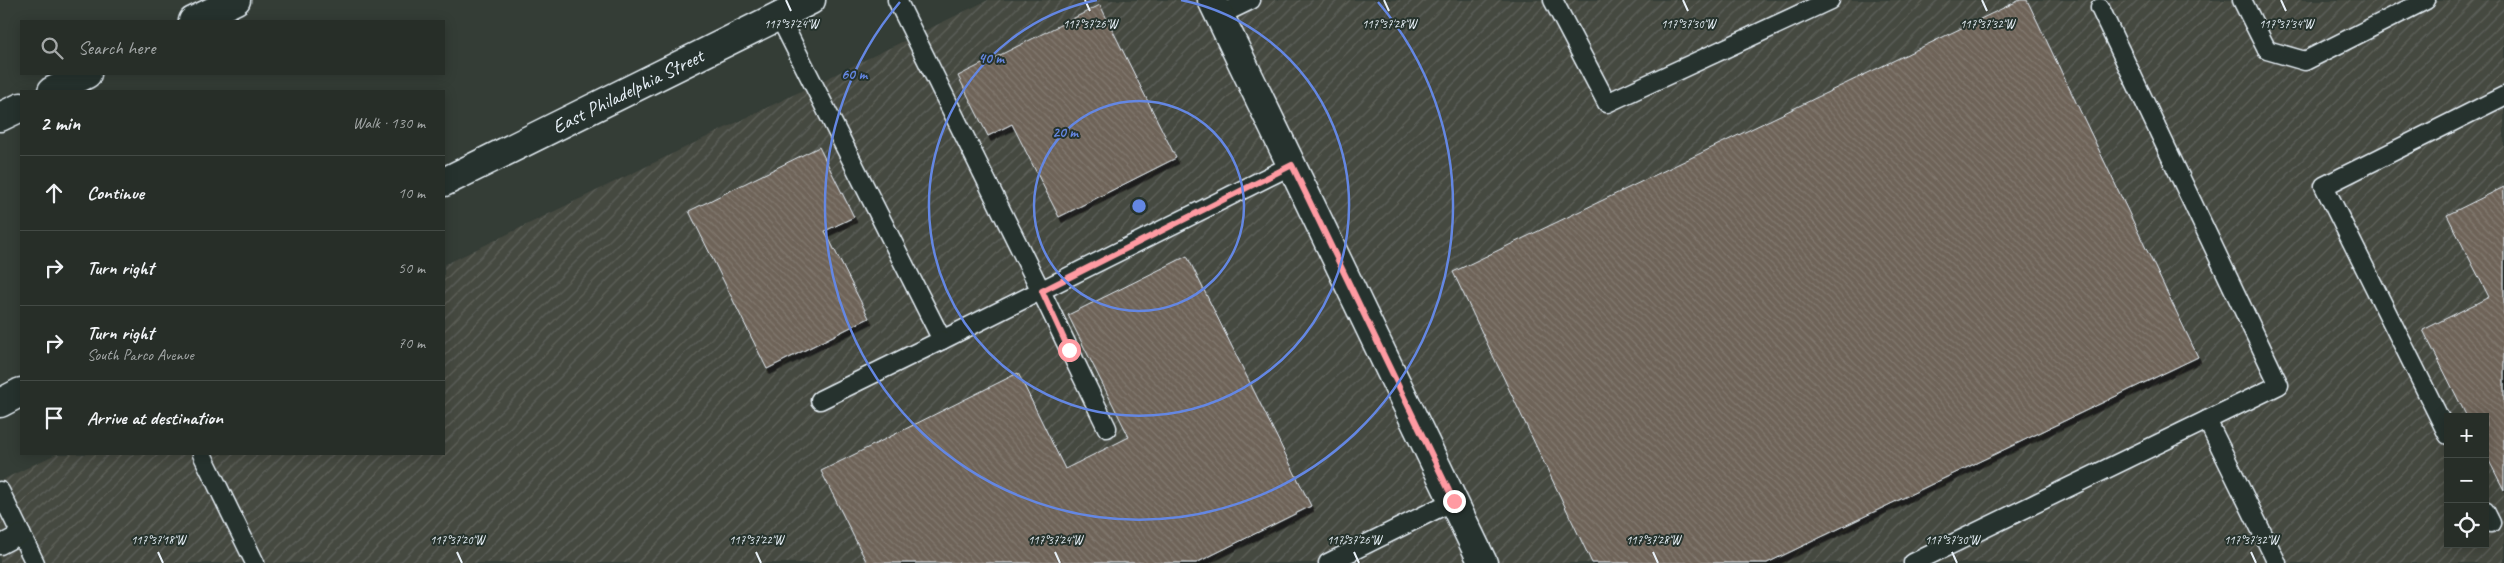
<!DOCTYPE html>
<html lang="en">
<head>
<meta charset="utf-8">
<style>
  body { margin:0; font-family:Caveat,sans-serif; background:#333a34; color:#f1f3f6 }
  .controls { position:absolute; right:15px; bottom:15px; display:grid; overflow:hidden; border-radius:0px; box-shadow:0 2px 12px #0003 }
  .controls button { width:45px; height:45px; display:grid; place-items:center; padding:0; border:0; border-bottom:1px solid #434a45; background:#272e28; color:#f1f3f6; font:25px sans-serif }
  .stop { position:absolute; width:15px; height:15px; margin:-11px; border:4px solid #ff9aa2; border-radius:50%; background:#fff }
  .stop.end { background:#ff9aa2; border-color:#fff; box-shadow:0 1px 5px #0008 }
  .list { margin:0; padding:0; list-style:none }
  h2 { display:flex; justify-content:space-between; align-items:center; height:65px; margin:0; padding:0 20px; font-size:21px }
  h2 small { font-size:16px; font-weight:400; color:#a4a8a8 }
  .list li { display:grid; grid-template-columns:32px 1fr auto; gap:15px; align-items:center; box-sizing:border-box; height:75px; padding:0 20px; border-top:1px solid #434a45 }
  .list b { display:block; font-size:19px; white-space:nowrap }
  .list p { margin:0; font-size:16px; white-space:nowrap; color:#a4a8a8 }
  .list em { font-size:16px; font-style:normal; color:#a4a8a8 }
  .icon { flex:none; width:28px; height:28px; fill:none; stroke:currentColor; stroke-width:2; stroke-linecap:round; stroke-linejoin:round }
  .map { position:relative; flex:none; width:2504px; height:563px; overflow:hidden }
  .search { position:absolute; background:#272e28; box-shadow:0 2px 12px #0003; left:20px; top:20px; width:425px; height:55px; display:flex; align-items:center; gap:12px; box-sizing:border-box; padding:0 18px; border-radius:0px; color:#a4a8a8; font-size:19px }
  .panel { position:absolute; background:#272e28; box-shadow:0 2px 12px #0003; left:20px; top:90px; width:425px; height:365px; border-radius:0px }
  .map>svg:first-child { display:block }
  .industrial { fill:url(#industrial-furrows); fill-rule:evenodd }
  .building { fill:url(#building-back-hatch); stroke:#e8f1f8; filter:url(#shadow) }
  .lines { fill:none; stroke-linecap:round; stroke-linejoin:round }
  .lane-casing { stroke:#e8f1f8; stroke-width:21 }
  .street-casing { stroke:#e8f1f8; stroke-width:31 }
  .secondary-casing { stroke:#e8f1f8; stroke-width:31 }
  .lane { stroke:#26332d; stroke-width:18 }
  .street { stroke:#26332d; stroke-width:28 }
  .secondary { stroke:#26332d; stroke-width:28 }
  .route { stroke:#ff9aa2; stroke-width:6 }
  .ticks { fill:none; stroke:#e8f1f8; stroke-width:2 }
  .ring { fill:none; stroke:#6487e3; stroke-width:2.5 }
  .labels { text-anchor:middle; stroke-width:4; stroke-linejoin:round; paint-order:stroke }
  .street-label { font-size:20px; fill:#e8f1f8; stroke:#26332d }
  .ticks-label { font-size:12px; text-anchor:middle; fill:#e8f1f8; stroke:#26332d; stroke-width:4; stroke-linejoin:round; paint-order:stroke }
  .centre { fill:#6487e3; stroke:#26332d; stroke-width:2.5 }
  .ring-label { font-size:15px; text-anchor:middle; font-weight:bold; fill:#6487e3; stroke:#26332d; stroke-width:4; stroke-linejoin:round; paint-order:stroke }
</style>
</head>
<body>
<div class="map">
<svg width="2504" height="563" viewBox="0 0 2504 563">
  <defs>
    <pattern id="industrial-furrows" width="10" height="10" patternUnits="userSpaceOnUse" patternTransform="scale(1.25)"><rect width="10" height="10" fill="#454840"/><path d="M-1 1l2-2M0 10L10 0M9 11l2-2" fill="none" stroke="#60635c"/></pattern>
    <pattern id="building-back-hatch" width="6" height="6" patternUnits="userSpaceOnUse" patternTransform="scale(1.25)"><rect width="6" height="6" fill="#6e6358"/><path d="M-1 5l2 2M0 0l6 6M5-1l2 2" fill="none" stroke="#837a71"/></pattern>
    <filter id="shadow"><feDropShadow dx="3" dy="5.5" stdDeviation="0" flood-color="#0009"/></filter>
  </defs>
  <rect width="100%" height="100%" fill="#343d36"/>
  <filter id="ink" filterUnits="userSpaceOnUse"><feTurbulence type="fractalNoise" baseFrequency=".02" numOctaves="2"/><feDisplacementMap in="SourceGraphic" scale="10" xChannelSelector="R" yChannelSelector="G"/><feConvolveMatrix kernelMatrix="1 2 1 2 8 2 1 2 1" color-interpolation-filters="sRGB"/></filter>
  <g filter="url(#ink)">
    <!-- industrial -->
    <path class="industrial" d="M 988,0 L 2504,0 L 2504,563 L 0,563 L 0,481 L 56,454 L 444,454 L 444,265 ZM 2448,417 L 2485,417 L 2485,544 L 2448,544 Z"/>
    <!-- building -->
    <g class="building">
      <polygon points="2020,0 2027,0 2198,357 1767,563 1592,563 1453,272"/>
      <polygon points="1100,5 1176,158 1059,217 1012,124 988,136 958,76"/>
      <polygon points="819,147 854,217 825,231 869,318 767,369 689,211"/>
      <polygon points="2504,187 2504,490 2485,453 2485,417 2467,417 2423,330 2489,297 2447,215"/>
      <polygon points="1187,256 1311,506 1196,563 867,563 821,471 1018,373 1065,469 1129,437 1068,315"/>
    </g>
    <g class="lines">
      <!-- lane casing -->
      <g class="lane-casing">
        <g id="lane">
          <polyline points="897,0 1041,291 1107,428"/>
          <polyline points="1553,0 1607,103 1830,0"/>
          <polyline points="2242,0 2267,50 2305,61 2426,0"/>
          <polyline points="1220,15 1251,0"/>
          <polyline points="779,16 942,340 1292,165"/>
          <polyline points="820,400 942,340"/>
          <polyline points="2207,420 2277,563"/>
          <polyline points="2448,435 2324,186 2504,96"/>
          <polyline points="202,454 255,563"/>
          <polyline points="0,491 35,563"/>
          <polyline points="2485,511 2491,523"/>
          <polyline points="0,545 21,534"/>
          <polyline points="1328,563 1453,501"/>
          <polyline points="1913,563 2279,385 2100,8"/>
        </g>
      </g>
      <!-- street casing -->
      <g class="street-casing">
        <g id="street">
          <polyline points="193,21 236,0"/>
          <polyline points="52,91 87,74"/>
          <polyline points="0,117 21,107"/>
        </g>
      </g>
      <!-- secondary casing -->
      <g class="secondary-casing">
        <g id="secondary">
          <polyline points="1212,0 1483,563"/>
          <path id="s1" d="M 444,182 L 811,0"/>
          <polyline points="0,403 21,392"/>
        </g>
      </g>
      <!-- lane -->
      <use href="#lane" class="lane"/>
      <!-- street -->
      <use href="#street" class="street"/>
      <!-- secondary -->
      <use href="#secondary" class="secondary"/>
    </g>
  </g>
  <g class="lines" filter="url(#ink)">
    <!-- route -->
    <polyline class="route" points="1069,350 1042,291 1292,165 1454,501"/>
  </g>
  <!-- ticks -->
  <path class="ticks" d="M 786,0 L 791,11M 1085,0 L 1090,11M 1384,0 L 1389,11M 1683,0 L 1688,11M 1982,0 L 1987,11M 2281,0 L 2286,11M 158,552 L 163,563M 457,552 L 462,563M 756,552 L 761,563M 1055,552 L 1060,563M 1354,552 L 1359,563M 1653,552 L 1658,563M 1952,552 L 1957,563M 2251,552 L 2256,563"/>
  <!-- distance rings -->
  <g class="ring">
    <circle cx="1139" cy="206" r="105"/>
    <path d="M1181 0A210 210 0 1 1 1097 0"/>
    <path d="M1378 2A314 314 0 1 1 900 2"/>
  </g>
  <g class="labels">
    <!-- street labels -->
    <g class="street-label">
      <text dy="7" stroke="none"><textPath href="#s1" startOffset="205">East Philadelphia Street</textPath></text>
    </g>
  </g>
  <g class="ticks-label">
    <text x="1090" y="28">117°37'26"W</text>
    <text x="1389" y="28">117°37'28"W</text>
    <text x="1987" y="28">117°37'32"W</text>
    <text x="2286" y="28">117°37'34"W</text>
    <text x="791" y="28">117°37'24"W</text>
    <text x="1688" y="28">117°37'30"W</text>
    <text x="158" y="544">117°37'18"W</text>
    <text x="457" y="544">117°37'20"W</text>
    <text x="756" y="544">117°37'22"W</text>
    <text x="1055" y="544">117°37'24"W</text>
    <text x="1354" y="544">117°37'26"W</text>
    <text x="1653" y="544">117°37'28"W</text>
    <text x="1952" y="544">117°37'30"W</text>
    <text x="2251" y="544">117°37'32"W</text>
  </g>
  <circle cx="1139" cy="206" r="8" class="centre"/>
  <g class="ring-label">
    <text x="991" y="63">40 m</text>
    <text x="854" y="79">60 m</text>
    <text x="1065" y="137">20 m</text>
  </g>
</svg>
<div class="controls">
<button>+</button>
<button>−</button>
<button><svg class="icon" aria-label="locate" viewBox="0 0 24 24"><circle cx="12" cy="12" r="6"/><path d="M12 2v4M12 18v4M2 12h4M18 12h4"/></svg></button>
</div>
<div class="stop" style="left:1069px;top:350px"></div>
<div class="stop end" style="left:1454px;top:501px"></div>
<div class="search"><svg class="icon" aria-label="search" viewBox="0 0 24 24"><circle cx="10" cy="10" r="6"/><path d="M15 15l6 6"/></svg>Search here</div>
<section class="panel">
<h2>2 min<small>Walk · 130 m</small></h2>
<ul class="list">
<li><svg class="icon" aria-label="ahead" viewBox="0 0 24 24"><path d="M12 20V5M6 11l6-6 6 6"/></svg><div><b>Continue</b></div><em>10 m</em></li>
<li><svg class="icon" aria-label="right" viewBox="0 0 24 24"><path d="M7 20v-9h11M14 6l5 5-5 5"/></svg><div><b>Turn right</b></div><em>50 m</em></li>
<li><svg class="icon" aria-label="right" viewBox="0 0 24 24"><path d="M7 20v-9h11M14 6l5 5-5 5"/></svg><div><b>Turn right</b><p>South Parco Avenue</p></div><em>70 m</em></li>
<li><svg class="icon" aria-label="arrive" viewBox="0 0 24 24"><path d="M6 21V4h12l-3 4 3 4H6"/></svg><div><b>Arrive at destination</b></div></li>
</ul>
</section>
</div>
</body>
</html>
